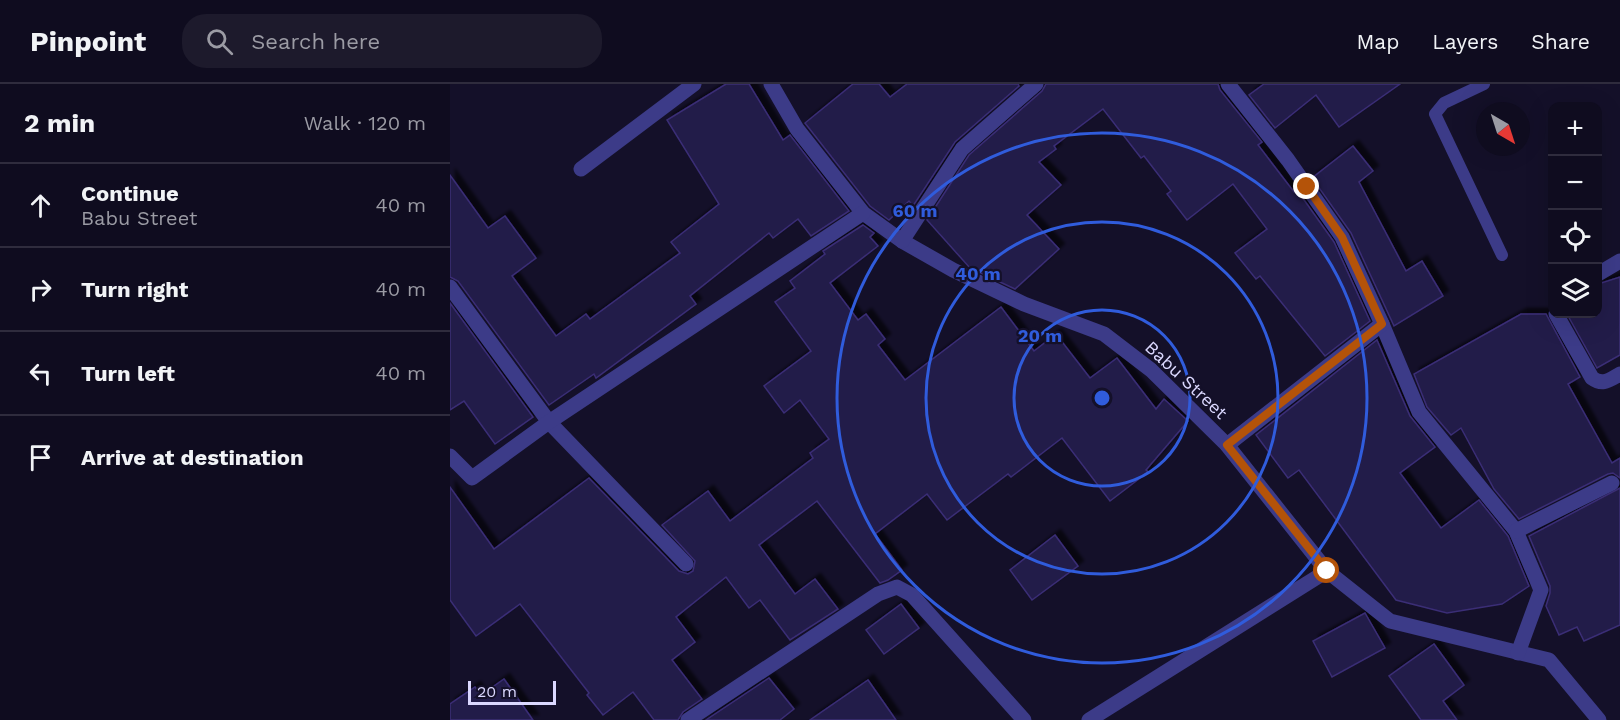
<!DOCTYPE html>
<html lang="en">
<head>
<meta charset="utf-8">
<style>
  body { margin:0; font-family:"Work Sans",sans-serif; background:#1d1a2c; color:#f1f3f6 }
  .controls { position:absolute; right:18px; top:18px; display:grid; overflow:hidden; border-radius:12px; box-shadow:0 6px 24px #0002 }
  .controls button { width:54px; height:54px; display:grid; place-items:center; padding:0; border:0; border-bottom:2px solid #2f2c3d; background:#0f0c1f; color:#f1f3f6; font:30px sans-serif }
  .compass { position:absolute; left:1026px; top:18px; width:54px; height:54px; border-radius:50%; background:#0f0c1f; box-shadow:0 6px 24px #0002; rotate:141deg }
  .scale { position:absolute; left:18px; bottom:15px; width:88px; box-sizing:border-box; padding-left:6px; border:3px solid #dbd8ff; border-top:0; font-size:16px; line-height:21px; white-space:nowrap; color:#dbd8ff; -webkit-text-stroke:4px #141029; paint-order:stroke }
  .stop { position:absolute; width:18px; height:18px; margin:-14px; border:4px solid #b45309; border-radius:50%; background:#fff }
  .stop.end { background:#b45309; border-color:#fff; box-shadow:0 2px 6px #0008 }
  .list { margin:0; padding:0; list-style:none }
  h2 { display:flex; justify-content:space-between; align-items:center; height:78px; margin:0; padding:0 24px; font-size:26px }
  h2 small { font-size:20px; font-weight:400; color:#9b9ba4 }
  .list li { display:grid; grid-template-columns:39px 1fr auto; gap:18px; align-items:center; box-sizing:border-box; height:84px; padding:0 24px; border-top:2px solid #2f2c3d }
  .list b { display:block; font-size:22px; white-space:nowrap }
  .list p { margin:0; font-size:20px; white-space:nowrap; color:#9b9ba4 }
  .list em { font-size:20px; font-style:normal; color:#9b9ba4 }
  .icon { flex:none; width:33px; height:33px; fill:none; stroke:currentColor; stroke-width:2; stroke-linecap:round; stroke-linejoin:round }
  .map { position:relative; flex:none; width:1170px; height:636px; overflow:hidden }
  header { display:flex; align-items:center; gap:36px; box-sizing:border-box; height:84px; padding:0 30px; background:#0f0c1f; border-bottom:2px solid #2f2c3d }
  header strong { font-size:28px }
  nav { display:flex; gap:33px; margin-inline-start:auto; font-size:21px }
  .search { width:420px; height:54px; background:#1d1a2c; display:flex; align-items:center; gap:15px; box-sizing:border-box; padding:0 21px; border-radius:24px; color:#9b9ba4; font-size:22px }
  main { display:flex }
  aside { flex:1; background:#0f0c1f }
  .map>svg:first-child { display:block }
  .building { fill:#241c4a; stroke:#3a2e76; stroke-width:1.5; filter:url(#shadow) }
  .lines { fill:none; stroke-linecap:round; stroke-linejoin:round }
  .service { stroke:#3c3b88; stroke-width:12 }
  .minor { stroke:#3c3b88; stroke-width:15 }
  .route { stroke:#b45309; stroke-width:8 }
  .ring { fill:none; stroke:#305cdc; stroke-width:3 }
  .labels { text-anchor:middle; stroke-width:4.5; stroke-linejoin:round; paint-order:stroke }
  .street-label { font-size:18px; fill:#dbd8ff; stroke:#141029 }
  .centre { fill:#305cdc; stroke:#141029; stroke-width:3 }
  .ring-label { font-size:18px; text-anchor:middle; font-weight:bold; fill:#305cdc; stroke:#141029; stroke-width:4.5; stroke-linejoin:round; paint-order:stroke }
</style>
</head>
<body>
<header>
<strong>Pinpoint</strong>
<div class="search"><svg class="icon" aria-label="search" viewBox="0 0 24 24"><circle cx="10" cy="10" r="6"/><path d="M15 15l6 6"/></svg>Search here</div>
<nav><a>Map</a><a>Layers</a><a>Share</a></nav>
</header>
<main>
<aside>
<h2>2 min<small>Walk · 120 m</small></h2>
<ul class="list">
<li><svg class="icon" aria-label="ahead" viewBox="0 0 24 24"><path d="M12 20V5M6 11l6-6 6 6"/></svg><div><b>Continue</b><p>Babu Street</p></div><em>40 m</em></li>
<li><svg class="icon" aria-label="right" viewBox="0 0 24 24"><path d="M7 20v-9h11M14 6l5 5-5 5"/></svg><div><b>Turn right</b></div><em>40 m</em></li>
<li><svg class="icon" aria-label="left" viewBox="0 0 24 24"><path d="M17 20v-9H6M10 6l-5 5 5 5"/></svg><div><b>Turn left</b></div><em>40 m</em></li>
<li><svg class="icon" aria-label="arrive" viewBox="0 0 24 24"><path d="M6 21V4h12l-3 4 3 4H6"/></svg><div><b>Arrive at destination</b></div></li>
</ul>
</aside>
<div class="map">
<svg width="1170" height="636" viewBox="0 0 1170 636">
  <defs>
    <filter id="shadow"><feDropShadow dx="5.5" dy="-5.5" stdDeviation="1.5" flood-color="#0009"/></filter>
  </defs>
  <rect width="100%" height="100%" fill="#141029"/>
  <!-- building -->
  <g class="building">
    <polygon points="276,0 299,0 333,56 340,51 399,127 361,152 348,135 323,154 319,149 240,212 246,220 146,294 144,290 99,321 8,197 0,193 0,91 38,144 55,132 86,174 62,192 106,252 136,230 140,235 230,169 221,158 269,120 217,36"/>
    <polygon points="403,0 429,0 440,13 457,0 568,0 569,2 505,58 463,122 459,117 439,136 420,122 355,39"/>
    <polygon points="596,0 768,0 770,6 812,58 808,61 844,108 847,106 884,158 920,237 875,272 810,192 806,195 785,169 817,145 783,100 737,136 717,110 721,107 694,72 691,74 653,25 604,62 606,65 589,78 611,101 577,131 609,165 565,205 520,184 477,136 519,71 592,7"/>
    <polygon points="814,0 950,0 889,43 866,11 825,44 799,11"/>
    <polygon points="903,62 923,87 909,98 956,187 972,177 993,212 944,242 901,149 862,94"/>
    <polygon points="413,141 424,149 420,153 428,162 380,199 408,236 416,230 435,255 428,261 455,296 551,223 584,267 606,250 640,294 667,274 706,325 714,315 738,337 696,386 698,388 660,417 612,354 561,393 558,390 497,436 477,410 425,450 452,486 438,496 430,499 367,417 309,461 345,510 365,495 388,525 340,556 310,516 299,524 276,493 226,533 245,558 222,576 252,615 233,628 228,636 204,636 183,608 153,631 137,611 139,609 70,520 26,552 0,516 0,403 44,465 139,394 229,487 238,490 243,487 245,477 212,441 258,407 280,437 363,374 360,369 379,355 350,316 334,329 314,302 361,267 325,218 345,204 340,197 375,170 373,167"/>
    <polygon points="1170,193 1170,271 1147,284 1117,230 1148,230 1148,200"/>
    <polygon points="0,219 83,333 45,360 14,317 0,326"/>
    <polygon points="1071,230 1096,230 1130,293 1118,300 1162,379 1170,374 1170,394 1163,389 1158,390 1069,435 1044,405 1011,344 1001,351 977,323 964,290"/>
    <polygon points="927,256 960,332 985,363 950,389 991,444 1029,416 1058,452 1079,502 1052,520 997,529 946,516 849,386 838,394 806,351"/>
    <polygon points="1170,404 1170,541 1134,557 1127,543 1109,551 1096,522 1100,509 1100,502 1079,452"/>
    <polygon points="605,451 628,482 582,516 560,486"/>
    <polygon points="451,520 469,544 434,570 416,546"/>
    <polygon points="915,529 935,564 882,593 863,557"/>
    <polygon points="984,560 1014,601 993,617 1007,636 971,636 939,592"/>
    <polygon points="319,594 344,625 330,636 256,636"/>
    <polygon points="54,595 83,636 0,636 0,620 25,603 31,611"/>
    <polygon points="418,596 446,636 360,636"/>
  </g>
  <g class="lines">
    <!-- service -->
    <polyline class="service" points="1034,0 994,19 985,30 1052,171"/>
    <!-- minor -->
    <g class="minor">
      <polyline points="321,0 347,45 413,129 452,157 503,186 574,220 654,250 701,286 777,361 877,487 940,537 1099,576 1149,636"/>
      <polyline points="131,85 244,0"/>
      <polyline points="452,157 512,65 586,0"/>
      <polyline points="1148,190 1170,177"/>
      <polyline points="0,203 99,338 236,480"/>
      <path d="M 1106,230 L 1142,294 C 1153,302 1159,296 1170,290"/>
      <polyline points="932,240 969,328 1066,447 1091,506 1068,569"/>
      <polyline points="777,361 932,240 892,153 838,76 778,0"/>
      <polyline points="0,372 22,394 99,338 413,129"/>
      <polyline points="1066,447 1162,399"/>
      <polyline points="238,636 428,510 447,503 462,511 574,636"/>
      <polyline points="639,636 877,487"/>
    </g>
  </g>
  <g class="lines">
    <!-- route -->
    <polyline class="route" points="857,103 892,153 932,240 777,361 877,487"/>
  </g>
  <!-- distance rings -->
  <g class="ring">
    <circle cx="652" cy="314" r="88"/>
    <circle cx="652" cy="314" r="176"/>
    <circle cx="652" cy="314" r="265"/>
  </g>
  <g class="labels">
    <!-- street labels -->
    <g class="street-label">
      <text transform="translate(736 296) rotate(43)" y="6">Babu Street</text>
    </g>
  </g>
  <circle cx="652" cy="314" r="9" class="centre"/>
  <g class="ring-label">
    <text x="465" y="133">60 m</text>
    <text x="528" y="196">40 m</text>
    <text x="590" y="258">20 m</text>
  </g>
</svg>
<div class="controls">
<button>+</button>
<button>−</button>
<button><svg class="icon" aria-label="locate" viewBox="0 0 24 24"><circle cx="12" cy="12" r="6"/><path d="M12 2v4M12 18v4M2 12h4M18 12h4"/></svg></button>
<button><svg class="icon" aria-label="layers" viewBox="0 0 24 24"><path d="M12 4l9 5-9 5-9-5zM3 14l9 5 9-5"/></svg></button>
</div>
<svg class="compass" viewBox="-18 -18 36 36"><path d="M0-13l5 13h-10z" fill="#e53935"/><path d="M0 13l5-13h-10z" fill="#9b9ba4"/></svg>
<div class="scale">20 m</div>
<div class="stop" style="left:877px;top:487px"></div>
<div class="stop end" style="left:857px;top:103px"></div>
</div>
</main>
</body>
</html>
